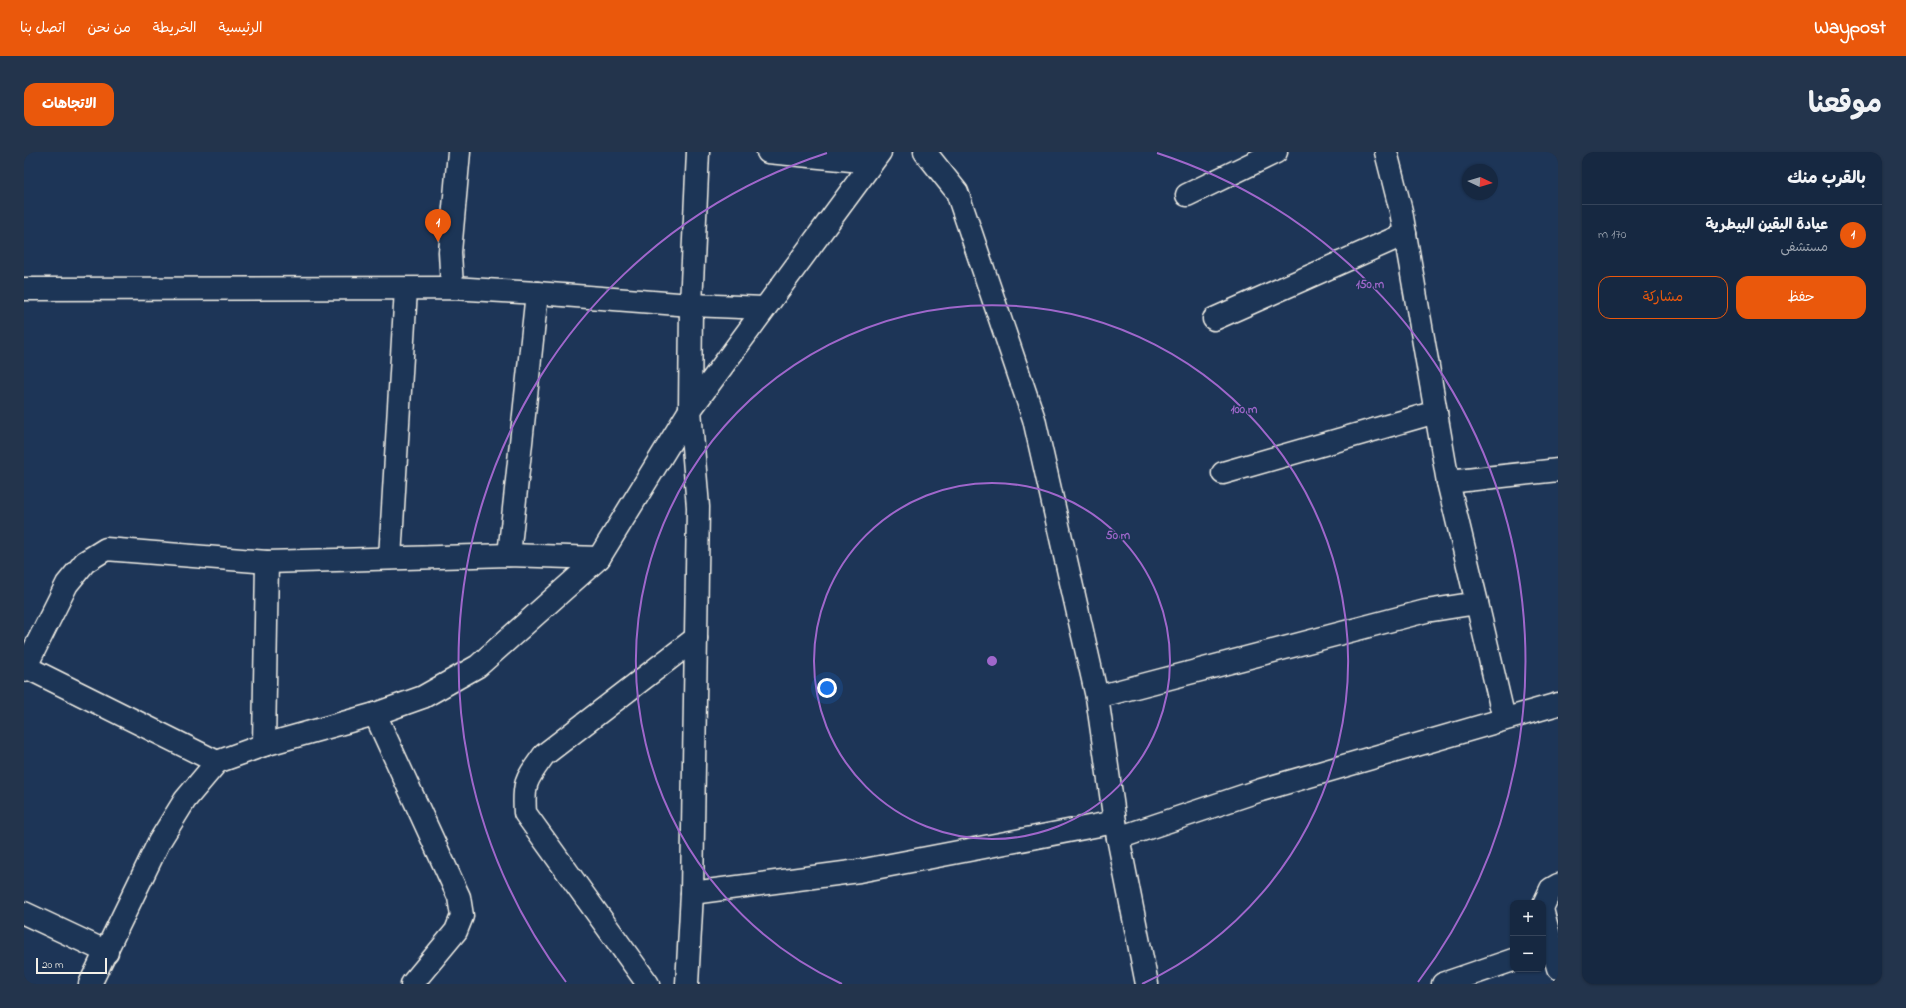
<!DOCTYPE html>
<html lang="ar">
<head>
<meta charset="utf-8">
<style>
  body { margin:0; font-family:"Indie Flower","Playpen Sans Arabic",sans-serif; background:#23344c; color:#f1f3f6; direction:rtl }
  .controls { position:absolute; right:12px; bottom:12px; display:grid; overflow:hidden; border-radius:8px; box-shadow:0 1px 3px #0004 }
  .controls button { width:36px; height:36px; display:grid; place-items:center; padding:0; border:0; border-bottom:1px solid #35445a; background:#162841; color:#f1f3f6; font:20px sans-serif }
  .compass { position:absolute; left:1438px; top:12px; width:36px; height:36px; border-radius:50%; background:#162841; box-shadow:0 1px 3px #0004; rotate:94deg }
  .scale { position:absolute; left:12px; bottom:10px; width:71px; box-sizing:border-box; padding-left:4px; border:2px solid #f4f1e8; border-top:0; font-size:11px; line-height:14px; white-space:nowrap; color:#f4f1e8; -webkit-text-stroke:3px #1d3557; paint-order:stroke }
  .you { position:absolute; left:803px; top:536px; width:14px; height:14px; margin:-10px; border:3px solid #fff; border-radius:50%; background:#1a73e8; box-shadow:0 0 0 6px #1a73e833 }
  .badge { display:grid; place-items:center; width:26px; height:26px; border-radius:50%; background:#ea580c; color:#fff; font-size:13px; font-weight:700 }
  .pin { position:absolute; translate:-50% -33px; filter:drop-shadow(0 1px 2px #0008) }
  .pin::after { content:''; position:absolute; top:21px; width:14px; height:12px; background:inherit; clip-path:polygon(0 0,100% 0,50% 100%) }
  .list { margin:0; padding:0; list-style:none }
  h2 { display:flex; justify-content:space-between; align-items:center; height:52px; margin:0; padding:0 16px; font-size:17px }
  h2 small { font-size:13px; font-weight:400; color:#9ea6b1 }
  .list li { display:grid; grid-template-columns:26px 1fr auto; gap:12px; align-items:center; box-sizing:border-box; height:60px; padding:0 16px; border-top:1px solid #35445a }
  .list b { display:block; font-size:15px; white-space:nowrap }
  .list p { margin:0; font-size:13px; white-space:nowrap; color:#9ea6b1 }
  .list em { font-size:13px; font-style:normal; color:#9ea6b1 }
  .actions { display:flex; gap:8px; padding:12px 16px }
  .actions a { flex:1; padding:9px 0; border:1px solid #ea580c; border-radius:12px; text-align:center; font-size:14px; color:#ea580c }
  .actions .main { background:#ea580c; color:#fff }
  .map { position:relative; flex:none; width:1534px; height:832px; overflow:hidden; direction:ltr; border-radius:12px }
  header { display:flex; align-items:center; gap:24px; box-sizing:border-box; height:56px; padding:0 20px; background:#ea580c; color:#fff }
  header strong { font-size:19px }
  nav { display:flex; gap:22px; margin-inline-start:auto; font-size:14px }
  .intro { display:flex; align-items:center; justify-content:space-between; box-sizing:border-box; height:96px; padding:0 24px }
  h1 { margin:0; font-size:28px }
  .button { padding:10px 18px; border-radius:12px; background:#ea580c; color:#fff; font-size:14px; font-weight:700 }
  main { display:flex; gap:24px; padding:0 24px }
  aside { flex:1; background:#162841; border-radius:12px; box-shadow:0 1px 3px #0004 }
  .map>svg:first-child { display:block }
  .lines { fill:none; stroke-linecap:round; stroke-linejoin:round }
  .street-casing { stroke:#f4f1e8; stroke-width:25 }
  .street { stroke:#1d3557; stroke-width:22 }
  .ring { fill:none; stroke:#9f67cb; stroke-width:2 }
  .centre { fill:#9f67cb; stroke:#1d3557; stroke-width:2 }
  .ring-label { font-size:12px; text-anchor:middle; font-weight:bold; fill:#9f67cb; stroke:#1d3557; stroke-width:3; stroke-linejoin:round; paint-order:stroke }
</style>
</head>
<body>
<header>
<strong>Waypost</strong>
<nav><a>الرئيسية</a><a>الخريطة</a><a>من نحن</a><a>اتصل بنا</a></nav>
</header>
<div class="intro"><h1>موقعنا</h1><a class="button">الاتجاهات</a></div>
<main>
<aside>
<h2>بالقرب منك<small></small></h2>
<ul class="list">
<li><span class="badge">1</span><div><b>عيادة اليقين البيطرية</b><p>مستشفى</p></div><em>170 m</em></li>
</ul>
<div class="actions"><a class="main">حفظ</a><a>مشاركة</a></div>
</aside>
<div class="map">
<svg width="1534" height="832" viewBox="0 0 1534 832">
  <rect width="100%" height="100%" fill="#1d3557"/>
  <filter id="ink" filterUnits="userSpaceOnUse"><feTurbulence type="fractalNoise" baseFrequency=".025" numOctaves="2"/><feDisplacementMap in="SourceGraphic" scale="8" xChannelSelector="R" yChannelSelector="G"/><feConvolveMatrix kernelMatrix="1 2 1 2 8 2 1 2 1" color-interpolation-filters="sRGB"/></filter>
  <g filter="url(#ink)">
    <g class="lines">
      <!-- street casing -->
      <g class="street-casing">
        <g id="street">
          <polyline points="744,0 848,10"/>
          <polyline points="901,0 933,40 1010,267 1073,545 1091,670 1123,832"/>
          <polyline points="1163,43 1252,0"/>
          <polyline points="428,136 426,100 435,0"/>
          <polyline points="0,137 428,136 513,141 667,153 740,156"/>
          <polyline points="1190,167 1381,82"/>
          <polyline points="1199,321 1412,260"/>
          <polyline points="1424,330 1534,318"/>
          <polyline points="485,403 513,141"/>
          <polyline points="366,406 382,137"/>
          <polyline points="1453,451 1480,567"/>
          <polyline points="2,515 193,610"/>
          <polyline points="0,518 43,432 61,410 82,397 243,410 485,403 575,406"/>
          <polyline points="1073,545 1402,459 1453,451 1424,330 1377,59 1362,0"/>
          <polyline points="351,562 435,745 438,764 432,779 388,832"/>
          <polyline points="240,593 243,410"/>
          <polyline points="1094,686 1237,638 1534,552"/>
          <polyline points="668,741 835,719 1091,670"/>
          <polyline points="1519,754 1527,737 1534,733"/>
          <polyline points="0,761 83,800"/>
          <polyline points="1519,761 1534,816"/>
          <polyline points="66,832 135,690 161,648 193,610 240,593 351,562 399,545 454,514 575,406 666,258 856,0"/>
          <path d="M 624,832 L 501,661 C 499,630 502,628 520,603 L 672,486"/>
          <polyline points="663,832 668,741 674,355 666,258 667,153 674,0"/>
          <polyline points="1419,832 1489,808"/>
        </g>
      </g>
      <!-- street -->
      <use href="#street" class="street"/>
    </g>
  </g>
  <!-- distance rings -->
  <g class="ring">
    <circle cx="968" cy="509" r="178"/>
    <path d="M818 832A356 356 0 1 1 1118 832"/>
    <path d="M542 830A534 534 0 0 1 803 1M1133 1A534 534 0 0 1 1394 830"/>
  </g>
  <circle cx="968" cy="509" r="6" class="centre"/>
  <g class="ring-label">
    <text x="1346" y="136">150 m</text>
    <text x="1220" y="261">100 m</text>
    <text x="1094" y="387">50 m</text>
  </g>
</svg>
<div class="controls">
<button>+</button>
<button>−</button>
</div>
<svg class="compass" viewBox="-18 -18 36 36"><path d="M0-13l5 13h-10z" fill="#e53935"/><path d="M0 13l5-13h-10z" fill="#9ea6b1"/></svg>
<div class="scale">20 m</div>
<div class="you"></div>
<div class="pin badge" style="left:414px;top:90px">1</div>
</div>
</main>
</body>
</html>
